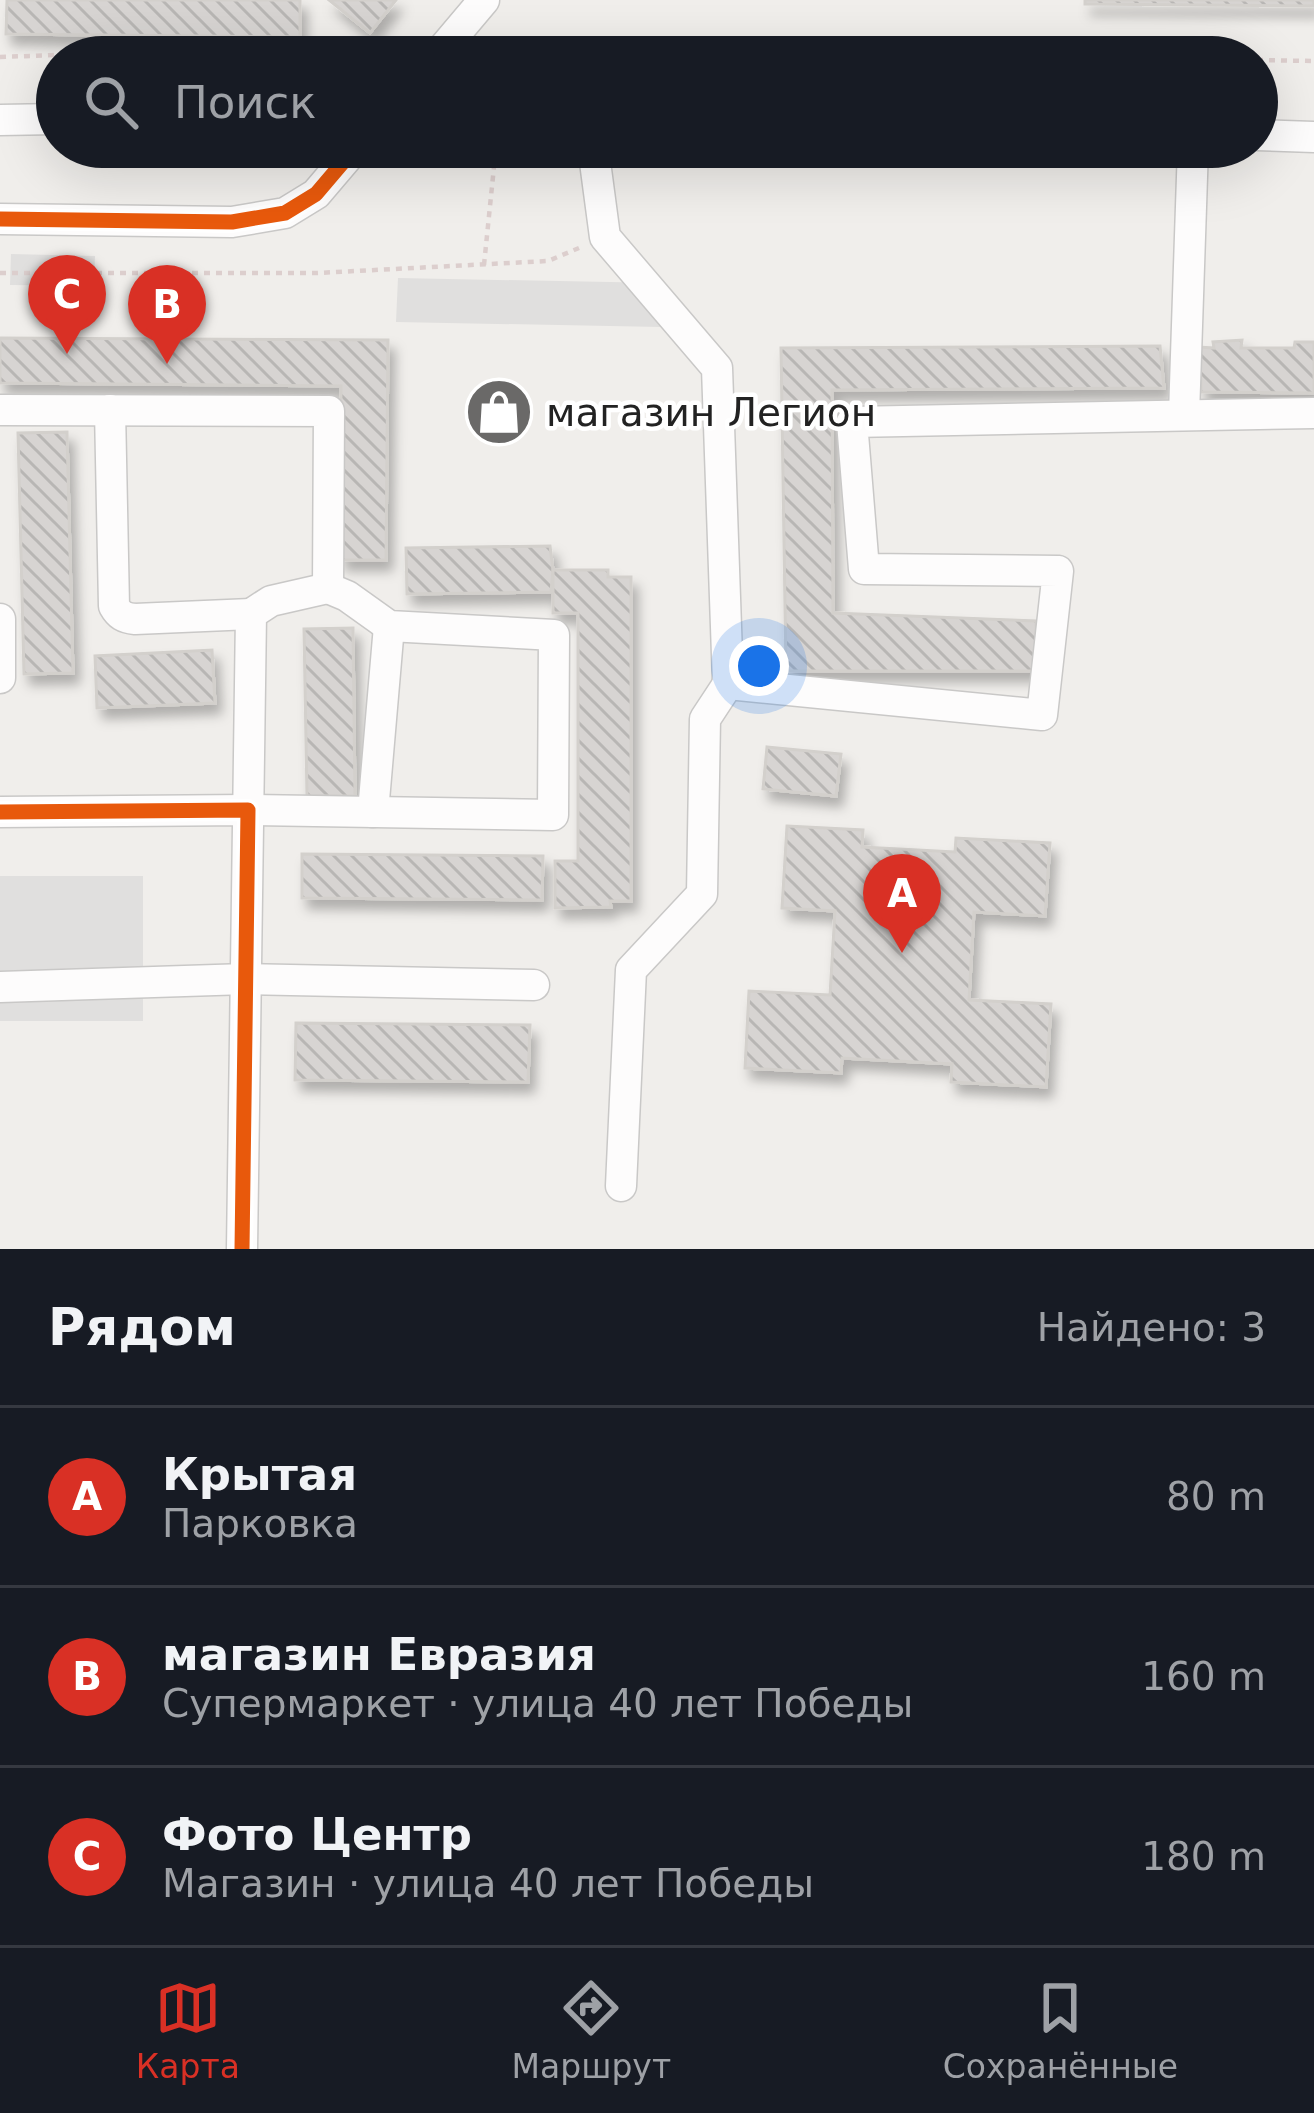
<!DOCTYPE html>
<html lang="ru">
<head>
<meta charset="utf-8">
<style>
  body { margin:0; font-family:"DejaVu Sans",sans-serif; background:#20242c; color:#f1f3f6 }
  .you { position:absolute; left:759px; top:666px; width:42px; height:42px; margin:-30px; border:9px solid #fff; border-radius:50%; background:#1a73e8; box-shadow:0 0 0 18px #1a73e833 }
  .badge { display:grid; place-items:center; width:78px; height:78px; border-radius:50%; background:#d93025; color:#fff; font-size:39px; font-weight:700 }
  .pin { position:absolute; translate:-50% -99px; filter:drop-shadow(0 3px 6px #0008) }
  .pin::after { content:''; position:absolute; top:63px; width:42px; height:36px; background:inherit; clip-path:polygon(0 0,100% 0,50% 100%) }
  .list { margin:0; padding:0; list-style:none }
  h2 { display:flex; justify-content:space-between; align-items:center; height:156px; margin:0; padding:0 48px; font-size:51px }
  h2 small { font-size:39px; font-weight:400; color:#9ea1a6 }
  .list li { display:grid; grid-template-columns:78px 1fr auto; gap:36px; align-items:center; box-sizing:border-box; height:180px; padding:0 48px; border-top:3px solid #363941 }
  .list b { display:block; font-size:45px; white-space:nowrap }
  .list p { margin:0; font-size:39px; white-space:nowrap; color:#9ea1a6 }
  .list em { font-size:39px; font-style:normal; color:#9ea1a6 }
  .icon { flex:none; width:66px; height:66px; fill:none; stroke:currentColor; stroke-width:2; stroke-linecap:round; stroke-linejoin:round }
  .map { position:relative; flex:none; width:1314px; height:1249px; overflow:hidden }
  .search { position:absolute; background:#171b24; box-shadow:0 12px 48px #0002; left:36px; right:36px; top:36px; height:132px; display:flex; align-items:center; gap:30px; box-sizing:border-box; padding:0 42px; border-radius:66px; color:#9ea1a6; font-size:45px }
  .sheet { height:696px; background:#171b24 }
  nav { display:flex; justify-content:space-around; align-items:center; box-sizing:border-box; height:168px; border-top:3px solid #363941; background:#171b24; font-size:33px; color:#9ea1a6 }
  nav a { display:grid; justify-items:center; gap:6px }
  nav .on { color:#d93025 }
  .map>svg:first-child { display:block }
  .parking { fill:#e0dfde }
  .building { fill:url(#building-back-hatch); stroke:#d3d0cc; stroke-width:3; filter:url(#shadow) }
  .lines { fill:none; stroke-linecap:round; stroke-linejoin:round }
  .minor-casing { stroke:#c9c8c7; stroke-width:33 }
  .path { stroke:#dccecd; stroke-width:4.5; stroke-dasharray:6 6; stroke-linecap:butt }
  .minor { stroke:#fdfcfc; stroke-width:30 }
  .cycleway-casing { stroke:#fff; stroke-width:22 }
  .cycleway { stroke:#e8590c; stroke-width:15 }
  .labels { text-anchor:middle; stroke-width:9; stroke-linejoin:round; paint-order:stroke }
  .poi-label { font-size:39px; fill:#222; stroke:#fff; text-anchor:start }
</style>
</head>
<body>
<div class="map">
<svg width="1314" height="1249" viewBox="0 0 1314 1249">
  <defs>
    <pattern id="building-back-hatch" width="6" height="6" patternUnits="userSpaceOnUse" patternTransform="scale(3)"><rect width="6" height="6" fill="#d7d4d2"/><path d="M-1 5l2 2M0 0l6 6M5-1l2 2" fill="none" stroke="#b8b6b4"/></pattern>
    <filter id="shadow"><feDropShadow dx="6" dy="10" stdDeviation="6" flood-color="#0004"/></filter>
  </defs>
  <rect width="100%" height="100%" fill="#f0eeeb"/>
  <!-- parking -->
  <g class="parking">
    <polygon points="11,254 95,256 94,286 10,285"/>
    <polygon points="398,278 661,283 661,327 396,322"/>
    <rect x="0" y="876" width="143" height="145"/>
  </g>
  <!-- building -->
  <g class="building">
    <polygon points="7,0 300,0 300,37 6,34"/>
    <polygon points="329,0 396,0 370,33"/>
    <polygon points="1085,0 1314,0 1314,6 1085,4"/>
    <polygon points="0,338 388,340 386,560 340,560 341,386 0,383"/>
    <polygon points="1242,340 1241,348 1294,348 1295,342 1314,342 1314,393 1201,392 1200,347 1214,348 1213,342"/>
    <polygon points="1160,346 1164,388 832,390 833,613 1036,621 1038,671 786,671 781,348"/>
    <polygon points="67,432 73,673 24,674 18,433"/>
    <polygon points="550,546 553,570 551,592 407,594 406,548"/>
    <polygon points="553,570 608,570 608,577 631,577 631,901 610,901 611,907 555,908 555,861 578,861 578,613 553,613"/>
    <polygon points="353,628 355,796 307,796 304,629"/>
    <polygon points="212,650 215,703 97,708 95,656"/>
    <polygon points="767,747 841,754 836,796 763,789"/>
    <polygon points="787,826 863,830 862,847 955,852 956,838 1050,843 1045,916 974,912 969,1000 1051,1004 1046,1087 951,1082 952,1064 842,1058 841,1073 745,1068 749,991 830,995 835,911 782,908"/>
    <polygon points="302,854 543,856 542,900 302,898"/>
    <polygon points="296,1023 530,1025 528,1082 295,1080"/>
  </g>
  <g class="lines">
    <!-- minor casing -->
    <g class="minor-casing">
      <g id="minor">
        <polyline points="436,57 484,0"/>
        <polyline points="0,120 57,119"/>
        <polyline points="1257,135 1314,137"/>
        <polyline points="593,147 605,237 717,368 728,684 1042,715 1058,571 864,569 852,422 1314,413"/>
        <polyline points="0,219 232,222 285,213 316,194 356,147"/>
        <polyline points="0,410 329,411 328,588 271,601 251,614 242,1249"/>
        <path d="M 110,410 L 114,606 C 119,615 124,618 135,619 L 251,614"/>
        <polyline points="1184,415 1193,147"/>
        <polyline points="0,619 0,678"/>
        <polyline points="0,812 248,810 553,815 554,635 389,626 347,596 328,588"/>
        <polyline points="373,812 389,626"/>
        <polyline points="0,987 246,979 534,985"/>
        <polyline points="621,1186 631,970 702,894 705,719 728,684"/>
      </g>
    </g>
    <!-- path -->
    <g class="path">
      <polyline points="478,52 538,57"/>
      <polyline points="0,57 256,48 407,48"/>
      <polyline points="1257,60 1314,61"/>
      <polyline points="484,265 496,147"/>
      <polyline points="0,273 317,273 548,261 579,248"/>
    </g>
    <!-- minor -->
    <use href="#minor" class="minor"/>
    <!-- cycleway casing -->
    <g class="cycleway-casing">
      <g id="cycleway">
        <polyline points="0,219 232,222 285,213 316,194 356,147"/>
        <polyline points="0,812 248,810 242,1249"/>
      </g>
    </g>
    <!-- cycleway -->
    <use href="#cycleway" class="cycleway"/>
  </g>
  <!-- icons -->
  <defs>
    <g id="shop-disc" transform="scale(3.45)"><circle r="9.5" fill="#6a6968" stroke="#fff"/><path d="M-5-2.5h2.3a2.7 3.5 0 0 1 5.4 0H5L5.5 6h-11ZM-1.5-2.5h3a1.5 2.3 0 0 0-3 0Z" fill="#fff"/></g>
  </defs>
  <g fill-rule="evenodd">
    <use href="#shop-disc" x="499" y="412"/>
  </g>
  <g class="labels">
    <!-- poi labels -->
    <g class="poi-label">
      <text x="546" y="426">магазин Легион</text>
    </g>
  </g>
</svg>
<div class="you"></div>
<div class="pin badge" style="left:902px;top:953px">A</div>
<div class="pin badge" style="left:167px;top:364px">B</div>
<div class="pin badge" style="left:67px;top:354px">C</div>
<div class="search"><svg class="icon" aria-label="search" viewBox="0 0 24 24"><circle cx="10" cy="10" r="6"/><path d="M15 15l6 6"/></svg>Поиск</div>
</div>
<section class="sheet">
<h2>Рядом<small>Найдено: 3</small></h2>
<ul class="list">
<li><span class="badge">A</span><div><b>Крытая</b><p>Парковка</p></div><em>80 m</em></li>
<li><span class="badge">B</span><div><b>магазин Евразия</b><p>Супермаркет · улица 40 лет Победы</p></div><em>160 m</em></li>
<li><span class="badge">C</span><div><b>Фото Центр</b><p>Магазин · улица 40 лет Победы</p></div><em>180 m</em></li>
</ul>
</section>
<nav>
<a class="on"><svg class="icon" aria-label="map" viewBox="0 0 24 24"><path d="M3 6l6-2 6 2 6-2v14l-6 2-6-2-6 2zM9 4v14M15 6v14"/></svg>Карта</a>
<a><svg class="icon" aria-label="directions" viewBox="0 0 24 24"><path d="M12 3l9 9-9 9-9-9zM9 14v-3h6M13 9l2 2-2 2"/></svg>Маршрут</a>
<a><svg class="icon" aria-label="saved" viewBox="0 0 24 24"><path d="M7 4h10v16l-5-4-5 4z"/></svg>Сохранённые</a>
</nav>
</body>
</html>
